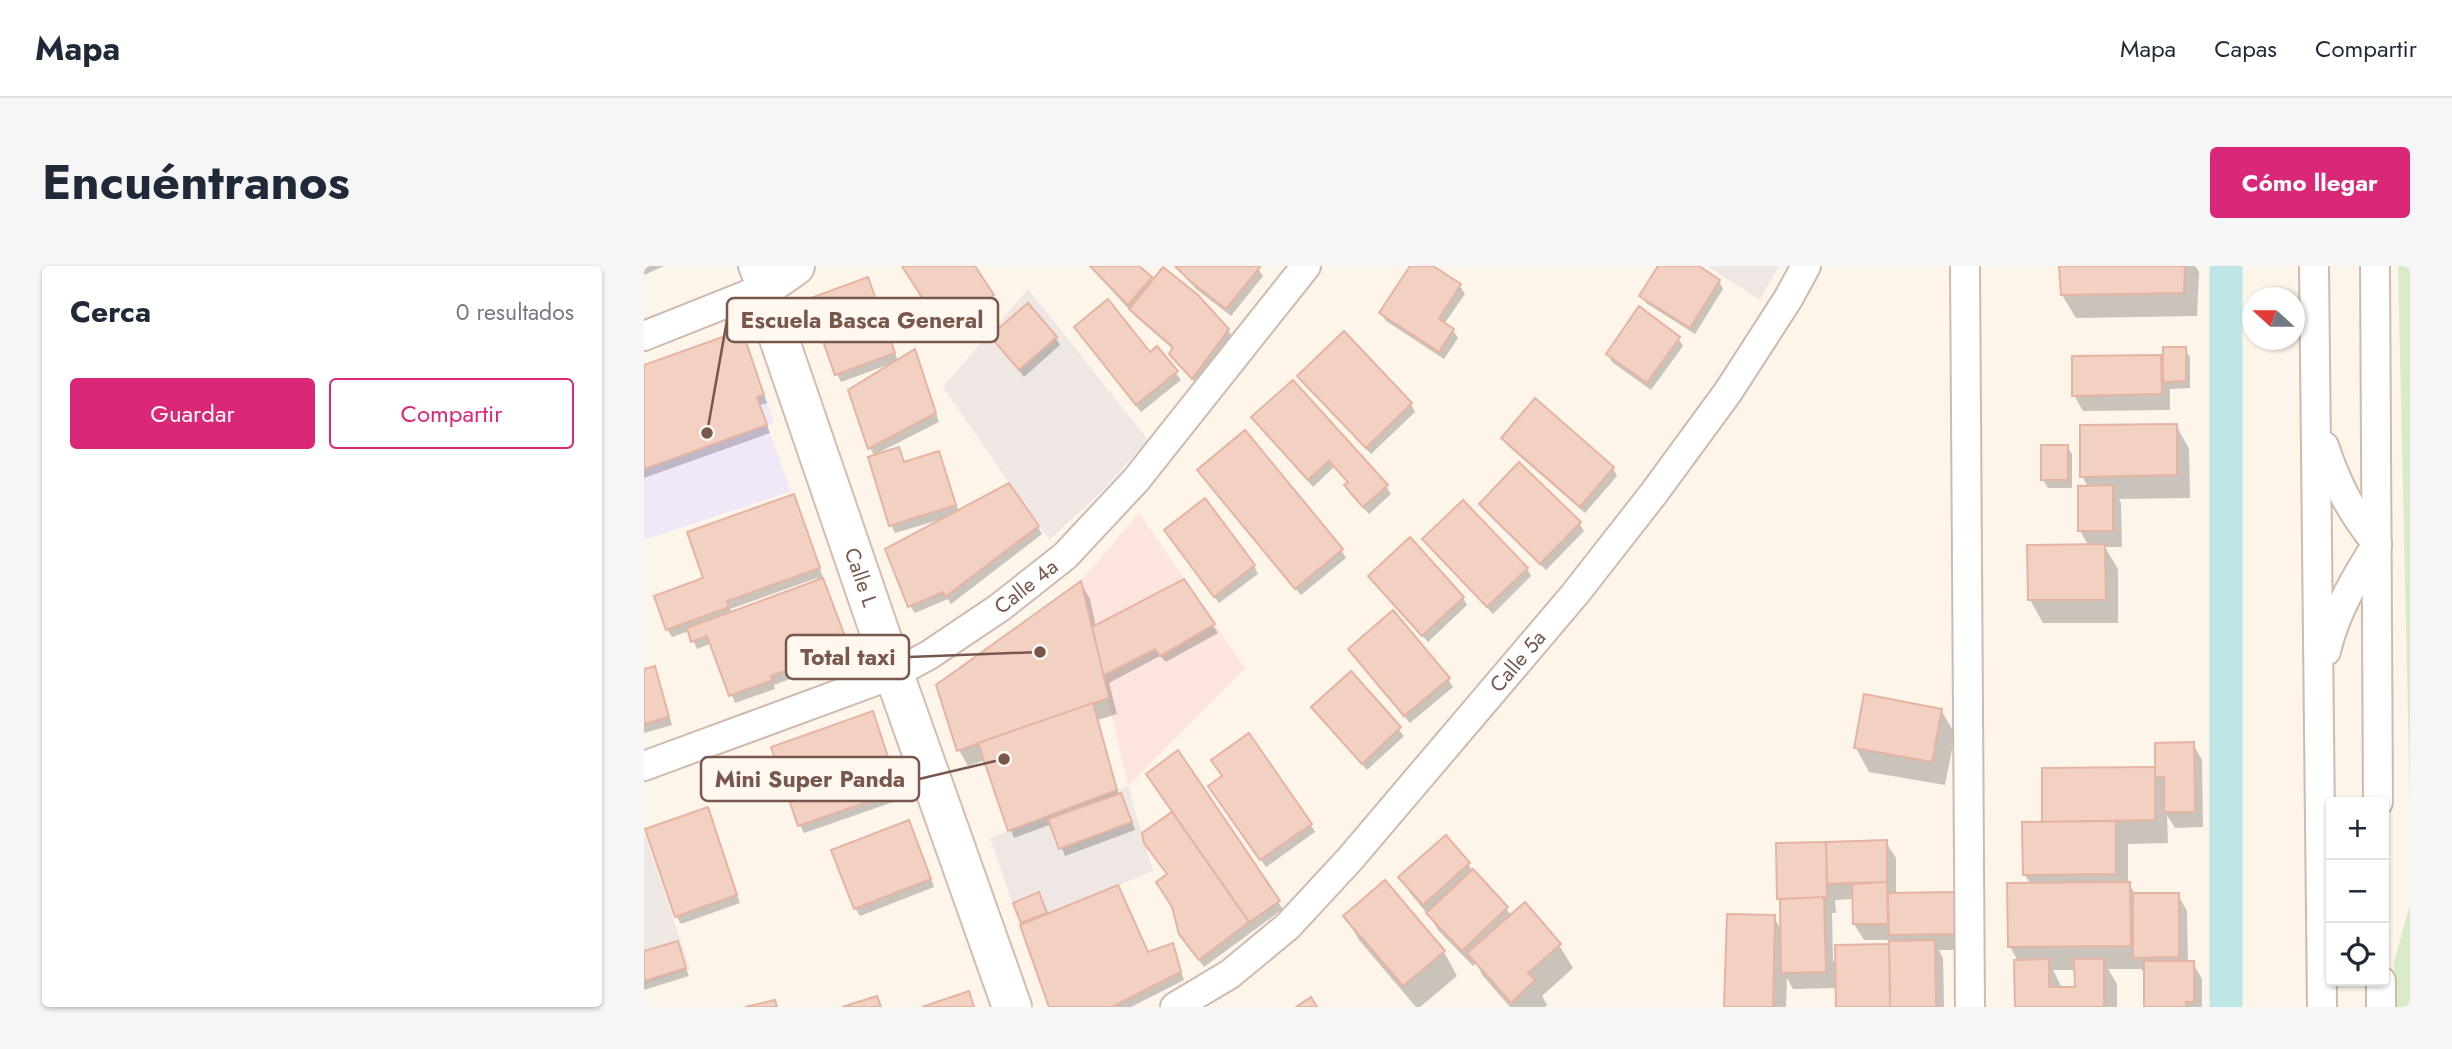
<!DOCTYPE html>
<html lang="es">
<head>
<meta charset="utf-8">
<style>
  body { margin:0; font-family:Jost,sans-serif; background:#f6f6f7; color:#1f2937 }
  .controls { position:absolute; right:21px; bottom:21px; display:grid; overflow:hidden; border-radius:7px; box-shadow:0 2px 5px #0004 }
  .controls button { width:63px; height:63px; display:grid; place-items:center; padding:0; border:0; border-bottom:2px solid #e0e1e3; background:#fff; color:#1f2937; font:35px sans-serif }
  .compass { position:absolute; left:1598px; top:21px; width:63px; height:63px; border-radius:50%; background:#fff; box-shadow:0 2px 5px #0004; rotate:291deg }
  .list { margin:0; padding:0; list-style:none }
  h2 { display:flex; justify-content:space-between; align-items:center; height:91px; margin:0; padding:0 28px; font-size:30px }
  h2 small { font-size:23px; font-weight:400; color:#747a83 }
  .actions { display:flex; gap:14px; padding:21px 28px }
  .actions a { flex:1; padding:16px 0; border:2px solid #db2777; border-radius:7px; text-align:center; font-size:24px; color:#db2777 }
  .actions .main { background:#db2777; color:#fff }
  .icon { flex:none; width:38px; height:38px; fill:none; stroke:currentColor; stroke-width:2; stroke-linecap:round; stroke-linejoin:round }
  .map { position:relative; flex:none; width:1766px; height:741px; overflow:hidden; border-radius:7px }
  header { display:flex; align-items:center; gap:42px; box-sizing:border-box; height:98px; padding:0 35px; background:#fff; border-bottom:2px solid #e0e1e3 }
  header strong { font-size:33px }
  nav { display:flex; gap:38px; margin-inline-start:auto; font-size:24px }
  .intro { display:flex; align-items:center; justify-content:space-between; box-sizing:border-box; height:168px; padding:0 42px }
  h1 { margin:0; font-size:49px }
  .button { padding:18px 32px; border-radius:7px; background:#db2777; color:#fff; font-size:24px; font-weight:700 }
  main { display:flex; gap:42px; padding:0 42px }
  aside { flex:1; background:#fff; border-radius:7px; box-shadow:0 2px 5px #0004 }
  .map>svg:first-child { display:block }
  .commercial { fill:#fde4de }
  .industrial { fill:#eee7e3 }
  .education { fill:#f0e7f9 }
  .green { fill:#daebc8 }
  .shadow { fill:#0003; fill-rule:evenodd }
  .lines { fill:none; stroke-linecap:round; stroke-linejoin:round }
  .canal { stroke:#bee6e7; stroke-width:33 }
  .building { fill:#f2d0c2; stroke:#e5b4a2; stroke-width:2 }
  .street-casing { stroke:#cfbaaf; stroke-width:32 }
  .secondary-casing { stroke:#d5bcaf; stroke-width:42 }
  .street { stroke:#fff; stroke-width:28 }
  .secondary { stroke:#fff; stroke-width:38 }
  .labels { text-anchor:middle; stroke-width:5; stroke-linejoin:round; paint-order:stroke }
  .street-label { font-size:21px; fill:#78574d; stroke:#fff8f1 }
  .leader { fill:none; stroke:#78574d; stroke-width:2.5 }
  .callout-dot { fill:#78574d; stroke:#fff8f1; stroke-width:2.5 }
  .callout { fill:#fff8f1; stroke:#78574d; stroke-width:2.5 }
  .callout-label { font-size:23px; text-anchor:middle; font-weight:bold; fill:#78574d }
</style>
</head>
<body>
<header>
<strong>Mapa</strong>
<nav><a>Mapa</a><a>Capas</a><a>Compartir</a></nav>
</header>
<div class="intro"><h1>Encuéntranos</h1><a class="button">Cómo llegar</a></div>
<main>
<aside>
<h2>Cerca<small>0 resultados</small></h2>
<ul class="list">
</ul>
<div class="actions"><a class="main">Guardar</a><a>Compartir</a></div>
</aside>
<div class="map">
<svg width="1766" height="741" viewBox="0 0 1766 741">
  <rect width="100%" height="100%" fill="#fdf4ea"/>
  <!-- commercial -->
  <polygon class="commercial" points="495,247 601,402 484,520 437,315"/>
  <!-- industrial -->
  <g class="industrial">
    <polygon points="1063,0 1135,0 1116,34"/>
    <polygon points="384,23 504,174 458,225 405,274 299,121"/>
    <polygon points="484,520 509,605 376,659 346,572"/>
    <polygon points="0,566 46,703 0,718"/>
  </g>
  <!-- education -->
  <polygon class="education" points="98,64 130,157 123,160 147,225 0,274 0,99"/>
  <!-- green -->
  <g class="green">
    <polygon points="1754,0 1766,0 1766,538"/>
    <polygon points="1766,639 1766,741 1750,741 1750,696"/>
  </g>
  <!-- shadow -->
  <g class="shadow">
    <polygon points="0,0 20,0 0,9"/>
    <polygon points="259,0 329,0 353,38 304,70"/>
    <polygon points="445,0 493,0 509,16 584,64 589,72 554,119 532,96 527,88 530,84 492,51"/>
    <polygon points="532,0 612,0 619,10 587,50 552,23"/>
    <polygon points="768,0 786,0 816,20 821,28 800,58 809,64 814,72 800,93 742,55 737,47"/>
    <polygon points="1016,0 1051,0 1075,15 1079,23 1051,68 1002,37 998,30"/>
    <polygon points="1417,0 1551,0 1555,6 1553,50 1432,52 1418,29"/>
    <polygon points="223,13 254,95 270,85 274,92 295,156 232,188 233,190 255,183 261,198 295,188 315,246 394,261 398,268 307,338 304,333 271,347 266,340 298,254 298,253 251,267 247,259 231,191 226,182 246,98 197,116 193,108"/>
    <polygon points="436,69 505,88 513,82 537,114 497,146"/>
    <polygon points="349,71 412,72 416,79 380,111"/>
    <polygon points="1034,72 1039,80 1007,124 968,96 964,88"/>
    <polygon points="101,74 123,137 116,139 126,167 0,212 0,101"/>
    <polygon points="1541,83 1546,91 1546,122 1526,123 1526,144 1439,145 1430,129 1516,90 1520,97"/>
    <polygon points="656,110 767,138 771,146 727,188 660,118"/>
    <polygon points="610,152 742,220 747,228 725,248 706,228 702,220 705,218 690,201 669,221"/>
    <polygon points="1532,159 1545,183 1546,232 1475,233 1477,237 1478,281 1461,281 1474,303 1474,357 1399,357 1386,334 1445,280 1436,265 1444,221 1438,210"/>
    <polygon points="860,172 969,202 973,210 941,247 864,180"/>
    <polygon points="1423,181 1428,188 1428,222 1404,222 1399,214"/>
    <polygon points="555,204 697,284 702,292 657,329"/>
    <path d="M 149,230 L 208,390 L 130,419 L 131,423 L 91,437 L 68,377 L 53,383 L 45,365 L 28,371 L 23,363 L 61,313 ZM 173,312 L 175,315 L 88,347 L 86,343 Z"/>
    <polygon points="837,238 935,257 940,265 902,304 842,246"/>
    <polygon points="526,272 610,300 614,308 575,337"/>
    <polygon points="780,273 883,303 887,310 849,348 785,281"/>
    <polygon points="726,310 819,332 823,339 784,376"/>
    <polygon points="539,315 574,367 522,396 516,390 465,417 473,448 454,454 475,530 481,537 491,564 421,590 408,558 370,572 341,494 324,500 315,484 437,317 446,333 452,361"/>
    <polygon points="711,391 804,413 809,421 766,457"/>
    <polygon points="10,402 14,410 28,459 0,467 0,405"/>
    <polygon points="707,408 760,470 723,504 670,441"/>
    <polygon points="1297,444 1311,468 1301,519 1225,506 1212,482"/>
    <polygon points="228,447 258,533 160,567 156,559"/>
    <path d="M 1549,478 L 1558,494 L 1559,561 L 1531,562 L 1523,549 L 1524,577 L 1484,578 L 1484,617 L 1492,629 L 1534,629 L 1543,645 L 1544,697 L 1549,697 L 1558,713 L 1558,741 L 1502,741 L 1501,708 L 1497,703 L 1464,703 L 1473,718 L 1473,741 L 1372,741 L 1374,695 L 1366,681 L 1387,619 L 1381,609 L 1400,558 L 1512,502 ZM 1409,704 L 1432,704 L 1433,722 L 1418,722 Z"/>
    <polygon points="580,511 667,559 671,566 622,601 571,528"/>
    <polygon points="63,543 96,637 37,658 32,650"/>
    <polygon points="530,547 634,636 639,643 560,701 542,676 524,609 500,567"/>
    <polygon points="269,564 290,621 216,650 211,642"/>
    <polygon points="801,572 868,650 915,679 929,702 898,730 903,739 901,741 866,741 839,710 832,697 829,700 794,664 786,651 766,627 756,611"/>
    <path d="M 1242,576 L 1252,592 L 1252,629 L 1311,628 L 1321,684 L 1295,684 L 1299,692 L 1300,741 L 1194,741 L 1193,722 L 1149,723 L 1143,712 L 1142,741 L 1082,741 L 1130,651 L 1138,666 L 1138,639 L 1135,632 L 1134,579 ZM 1210,633 L 1210,658 L 1220,674 L 1246,674 L 1247,680 L 1193,681 L 1193,695 L 1189,695 L 1188,647 L 1192,647 L 1191,634 Z"/>
    <polygon points="399,636 404,650 504,688 528,679 540,714 487,741 407,741 378,656"/>
    <polygon points="701,650 800,686 813,710 776,741 772,741 715,674"/>
    <polygon points="33,677 45,710 0,724 0,687"/>
  </g>
  <g class="lines">
    <!-- canal -->
    <polyline class="canal" points="1582,0 1582,741"/>
  </g>
  <!-- building -->
  <g class="building">
    <polygon points="258,0 331,0 350,29 298,63"/>
    <polygon points="446,0 495,0 508,11 484,39"/>
    <polygon points="531,0 615,0 616,1 582,43 546,15"/>
    <polygon points="766,0 789,0 817,18 795,53 810,63 795,86 735,47"/>
    <polygon points="1014,0 1055,0 1076,14 1046,62 995,30"/>
    <polygon points="1415,0 1541,0 1540,27 1417,29"/>
    <polygon points="519,1 554,29 585,63 548,113 525,88 529,81 485,43"/>
    <polygon points="224,11 251,87 191,109 164,33"/>
    <polygon points="464,33 506,86 513,80 534,105 492,139 430,61"/>
    <polygon points="384,37 413,71 375,104 346,70"/>
    <polygon points="995,40 1036,71 1003,117 962,88"/>
    <polygon points="98,64 120,129 113,131 123,159 0,203 0,99"/>
    <polygon points="700,65 768,137 722,182 653,110"/>
    <polygon points="1519,81 1542,81 1542,115 1519,116"/>
    <polygon points="271,83 292,147 224,183 204,124"/>
    <polygon points="1517,89 1518,128 1428,130 1428,90"/>
    <polygon points="649,114 744,219 719,241 700,219 704,216 685,195 664,214 607,151"/>
    <polygon points="891,132 970,201 936,241 857,172"/>
    <polygon points="1533,158 1533,209 1436,211 1436,159"/>
    <polygon points="601,164 699,283 651,323 553,204"/>
    <rect x="1397" y="179" width="27" height="35"/>
    <polygon points="255,181 260,196 295,185 312,239 245,260 224,191"/>
    <polygon points="875,196 937,256 896,298 835,238"/>
    <polygon points="365,217 395,260 301,331 299,326 264,341 241,283"/>
    <polygon points="1469,219 1469,265 1434,265 1434,220"/>
    <polygon points="150,228 176,302 83,335 85,341 22,364 10,330 59,312 43,266"/>
    <polygon points="561,232 611,299 570,331 520,264"/>
    <polygon points="819,234 884,302 843,341 778,273"/>
    <polygon points="766,271 820,331 778,370 724,310"/>
    <polygon points="1461,278 1462,334 1384,334 1383,279"/>
    <polygon points="179,312 205,381 127,410 129,414 85,430 63,370 47,376 43,362"/>
    <polygon points="540,313 571,358 516,390 511,383 459,410 448,361"/>
    <polygon points="437,315 465,432 313,485 292,419"/>
    <polygon points="749,344 806,412 760,450 704,383"/>
    <polygon points="11,400 25,451 0,458 0,403"/>
    <polygon points="707,405 757,461 718,498 667,441"/>
    <polygon points="1220,428 1298,443 1288,496 1210,482"/>
    <polygon points="449,437 473,524 364,565 334,477"/>
    <polygon points="229,445 255,525 154,560 127,481"/>
    <polygon points="605,467 668,558 616,594 564,520 578,510 567,494"/>
    <polygon points="1550,476 1551,546 1520,546 1520,511 1511,511 1511,477"/>
    <polygon points="534,484 636,635 605,656 502,508"/>
    <polygon points="1511,501 1511,554 1398,556 1398,502"/>
    <polygon points="477,527 488,556 415,583 404,553"/>
    <polygon points="64,541 93,629 31,651 1,563"/>
    <polygon points="528,546 605,656 555,694 535,668 528,641 512,616 523,608 500,577 498,567"/>
    <polygon points="265,554 287,613 210,643 187,584"/>
    <polygon points="1472,555 1472,608 1379,609 1378,556"/>
    <polygon points="802,569 826,597 779,639 754,611"/>
    <polygon points="1243,574 1243,616 1183,618 1182,576"/>
    <polygon points="1182,576 1183,632 1133,633 1132,577"/>
    <polygon points="829,603 864,641 818,685 782,647"/>
    <polygon points="741,614 801,685 759,720 699,650"/>
    <polygon points="1243,616 1244,658 1209,658 1208,618"/>
    <polygon points="1486,616 1487,680 1364,681 1363,617"/>
    <polygon points="474,619 504,686 529,677 537,706 468,741 405,741 376,659"/>
    <polygon points="395,626 403,647 377,657 369,637"/>
    <polygon points="1312,626 1313,668 1245,669 1244,627"/>
    <polygon points="1489,627 1535,627 1535,691 1489,692"/>
    <polygon points="1180,631 1182,706 1137,707 1136,633"/>
    <polygon points="881,636 917,678 884,707 891,714 867,737 823,687"/>
    <polygon points="1083,648 1131,649 1129,741 1080,741"/>
    <polygon points="1291,674 1292,741 1246,741 1245,675"/>
    <polygon points="34,675 42,702 0,715 0,685"/>
    <polygon points="1245,678 1246,741 1192,741 1191,679"/>
    <polygon points="1405,693 1405,721 1431,721 1430,693 1460,693 1460,741 1371,741 1370,694"/>
    <polygon points="1500,695 1550,695 1550,736 1542,736 1542,741 1500,741"/>
    <polygon points="325,725 330,741 278,741"/>
    <polygon points="233,730 237,741 198,741"/>
    <polygon points="667,731 673,741 652,741"/>
    <polygon points="131,734 133,741 101,741"/>
  </g>
  <g class="lines">
    <!-- street casing -->
    <g class="street-casing">
      <g id="street">
        <polyline points="1321,0 1326,741"/>
        <polyline points="1670,0 1678,741"/>
        <polyline points="1731,0 1734,536"/>
        <polyline points="0,70 118,23 109,0"/>
        <path d="M 1680,180 C 1694,221 1706,244 1733,278"/>
        <path d="M 1682,385 C 1691,346 1712,311 1733,278"/>
        <path id="s1" d="M 0,500 L 250,408 L 285,389 L 355,342 L 421,290 L 492,214 L 662,0"/>
        <polyline points="1737,715 1737,741"/>
        <path id="s2" d="M 531,741 L 586,708 L 644,660 L 706,593 L 931,328 L 1010,227 L 1084,126 L 1144,33 L 1162,0"/>
      </g>
    </g>
    <!-- secondary casing -->
    <g class="secondary-casing">
      <g id="secondary">
        <path id="s3" d="M 151,0 L 118,23 L 250,408 L 368,741"/>
      </g>
    </g>
    <!-- street -->
    <use href="#street" class="street"/>
    <!-- secondary -->
    <use href="#secondary" class="secondary"/>
  </g>
  <g class="labels">
    <!-- street labels -->
    <g class="street-label">
      <text dy="7" stroke="none"><textPath href="#s3" startOffset="345">Calle L</textPath></text>
      <text dy="7" stroke="none"><textPath href="#s1" startOffset="425">Calle 4a</textPath></text>
      <text dy="7" stroke="none"><textPath href="#s2" startOffset="490">Calle 5a</textPath></text>
    </g>
  </g>
  <!-- callouts -->
  <path class="leader" d="M63 167L83 54M396 386L265 391M360 493L275 513"/>
  <g class="callout-dot">
    <circle cx="63" cy="167" r="7"/>
    <circle cx="396" cy="386" r="7"/>
    <circle cx="360" cy="493" r="7"/>
  </g>
  <g class="callout">
    <rect x="83" y="32" width="271" height="44" rx="7"/>
    <rect x="142" y="369" width="123" height="44" rx="7"/>
    <rect x="57" y="491" width="218" height="44" rx="7"/>
  </g>
  <g class="callout-label">
    <text x="218" y="62">Escuela Basca General</text>
    <text x="204" y="399">Total taxi</text>
    <text x="166" y="521">Mini Super Panda</text>
  </g>
</svg>
<div class="controls">
<button>+</button>
<button>−</button>
<button><svg class="icon" aria-label="locate" viewBox="0 0 24 24"><circle cx="12" cy="12" r="6"/><path d="M12 2v4M12 18v4M2 12h4M18 12h4"/></svg></button>
</div>
<svg class="compass" viewBox="-18 -18 36 36"><path d="M0-13l5 13h-10z" fill="#e53935"/><path d="M0 13l5-13h-10z" fill="#747a83"/></svg>
</div>
</main>
</body>
</html>
